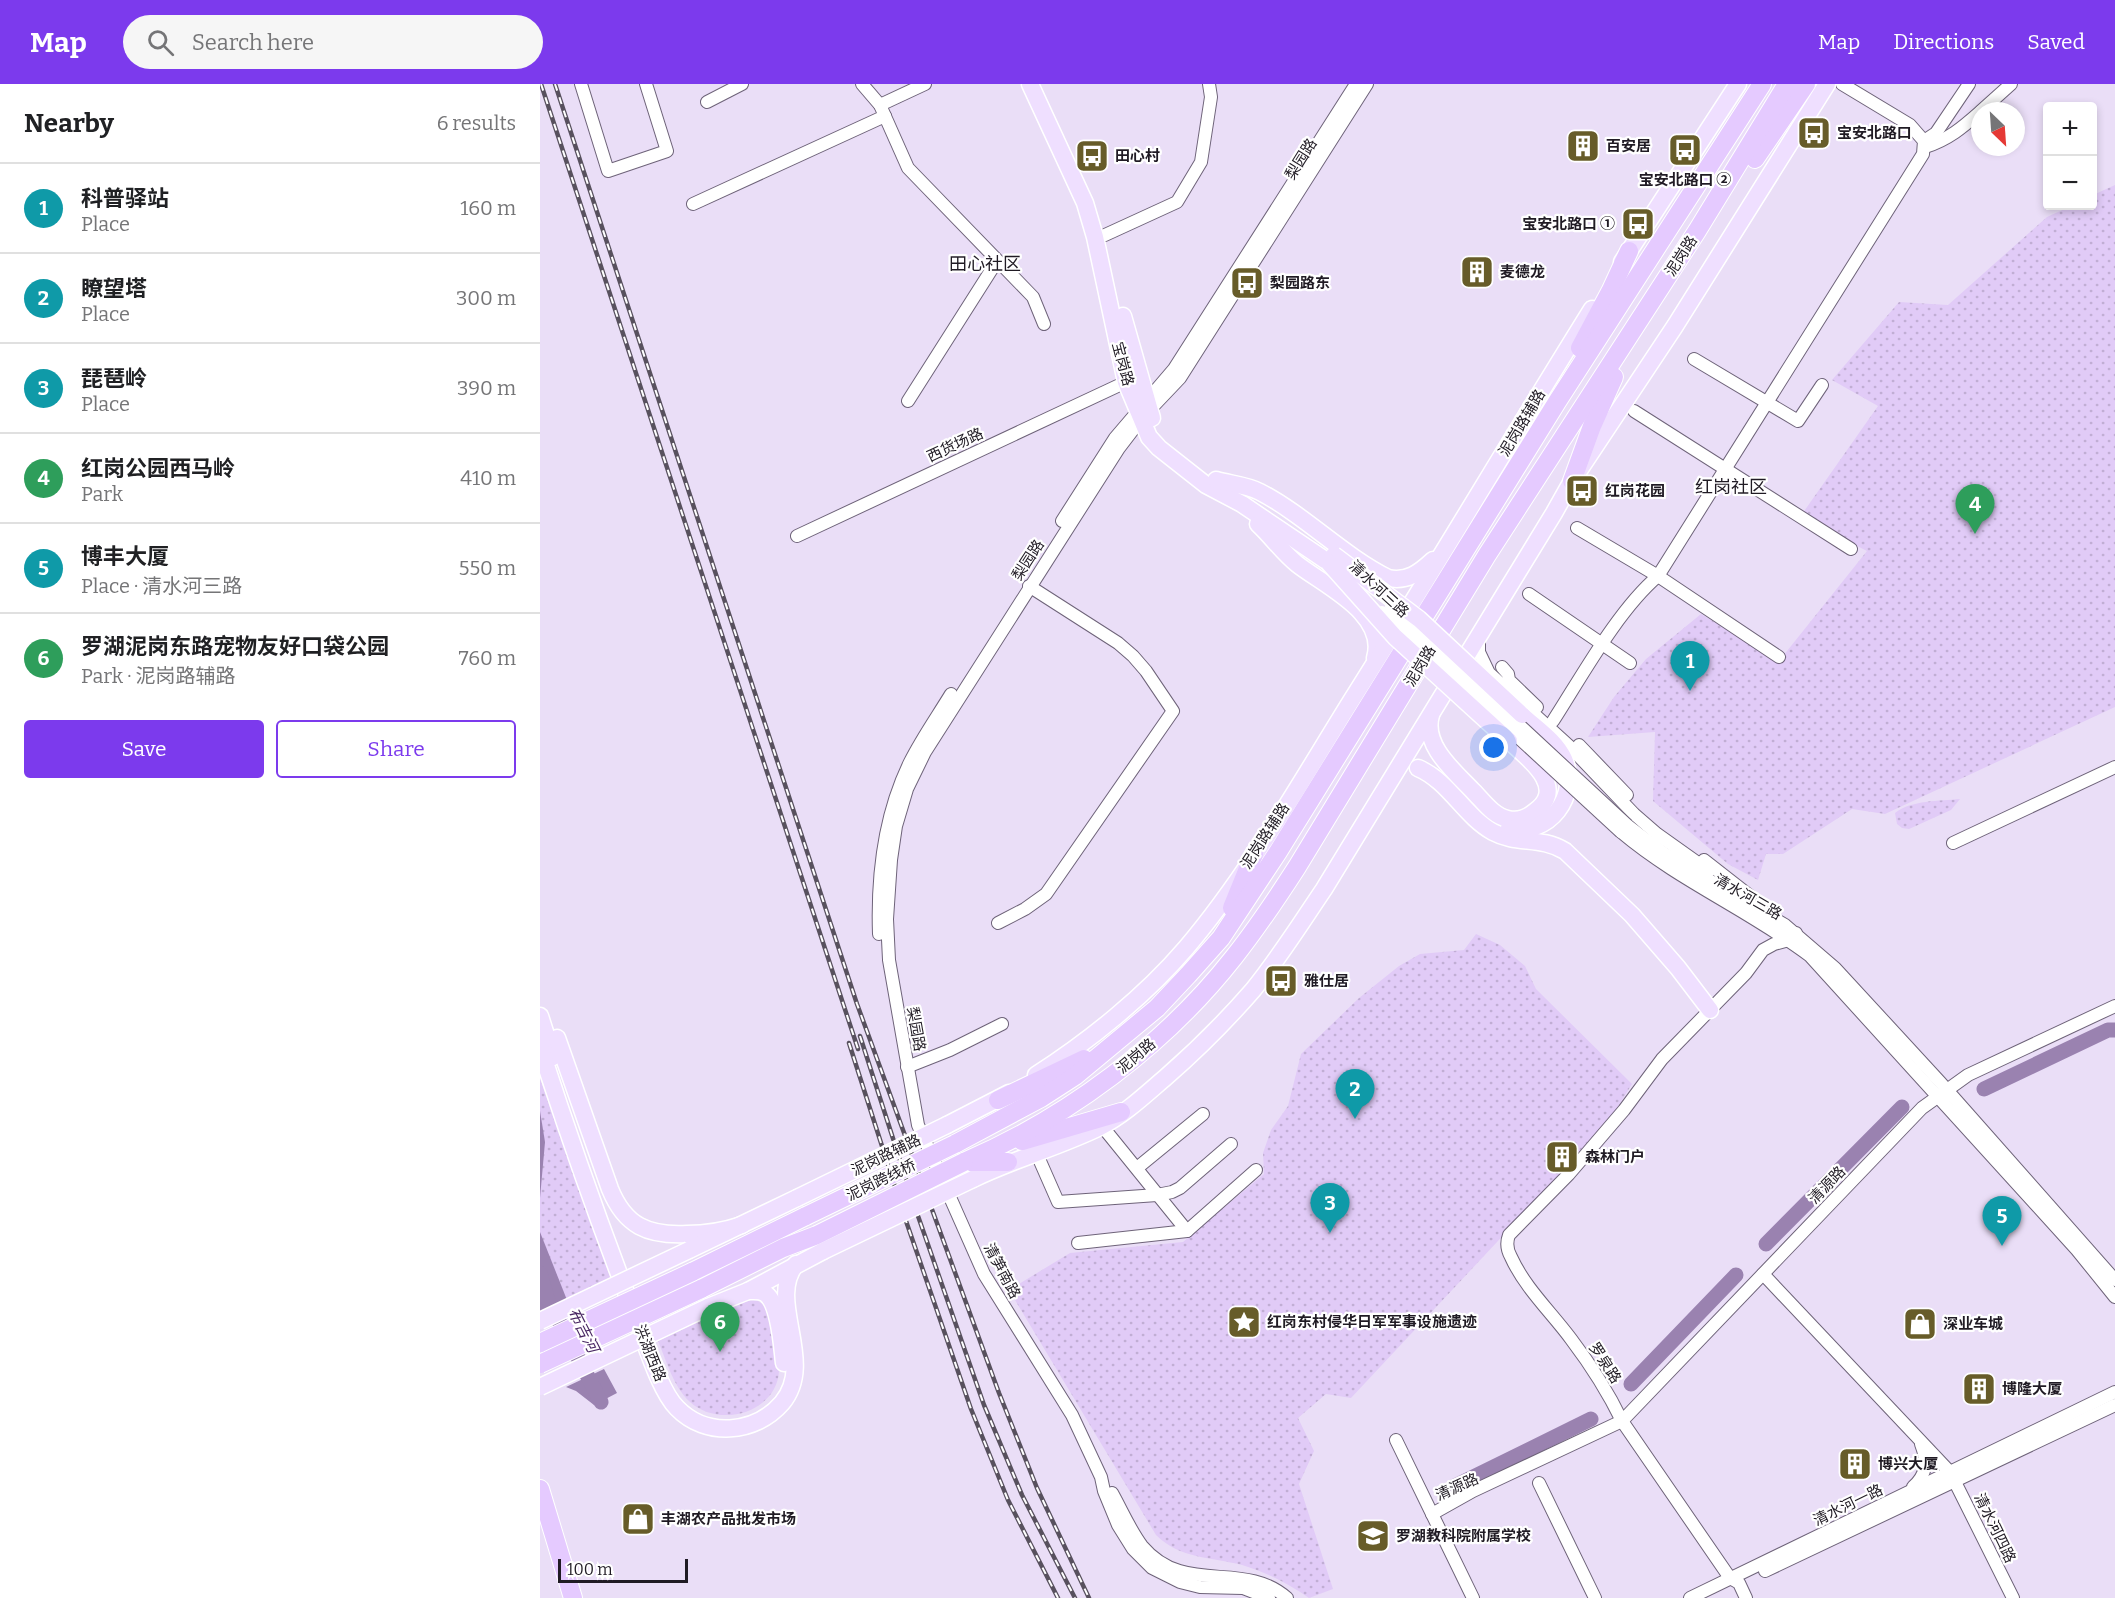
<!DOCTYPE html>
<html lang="en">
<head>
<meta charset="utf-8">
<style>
  body { margin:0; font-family:Bitter,"Noto Sans SC",serif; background:#f6f6f6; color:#202124 }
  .controls { position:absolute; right:18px; top:18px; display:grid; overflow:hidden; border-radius:6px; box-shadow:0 3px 9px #0003 }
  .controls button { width:54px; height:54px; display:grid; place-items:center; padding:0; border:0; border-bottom:2px solid #e0e0e0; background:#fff; color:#202124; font:30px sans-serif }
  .compass { position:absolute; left:1431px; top:18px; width:54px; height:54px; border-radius:50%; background:#fff; box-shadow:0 3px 9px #0003; rotate:155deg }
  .scale { position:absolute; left:18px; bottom:15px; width:130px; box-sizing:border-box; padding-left:6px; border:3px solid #201b24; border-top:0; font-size:16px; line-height:21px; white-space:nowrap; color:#201b24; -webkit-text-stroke:4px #fff; paint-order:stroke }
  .you { position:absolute; left:954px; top:664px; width:21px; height:21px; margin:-15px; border:4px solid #fff; border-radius:50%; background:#1a73e8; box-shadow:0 0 0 9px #1a73e833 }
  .badge { display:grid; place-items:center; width:39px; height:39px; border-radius:50%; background:#7c3aed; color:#fff; font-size:20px; font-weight:700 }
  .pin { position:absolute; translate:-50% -50px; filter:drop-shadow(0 2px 3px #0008) }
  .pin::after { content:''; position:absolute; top:32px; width:21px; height:18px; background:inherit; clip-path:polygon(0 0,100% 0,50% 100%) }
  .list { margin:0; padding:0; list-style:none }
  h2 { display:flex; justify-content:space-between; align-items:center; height:78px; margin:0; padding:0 24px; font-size:26px }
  h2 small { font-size:20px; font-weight:400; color:#757577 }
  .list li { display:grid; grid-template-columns:39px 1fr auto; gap:18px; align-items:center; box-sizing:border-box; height:90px; padding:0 24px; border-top:2px solid #e0e0e0 }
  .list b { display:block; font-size:22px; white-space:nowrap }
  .list p { margin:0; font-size:20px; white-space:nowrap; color:#757577 }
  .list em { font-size:20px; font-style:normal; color:#757577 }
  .actions { display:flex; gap:12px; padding:18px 24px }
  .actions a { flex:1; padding:14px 0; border:2px solid #7c3aed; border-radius:6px; text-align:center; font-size:21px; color:#7c3aed }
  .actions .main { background:#7c3aed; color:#fff }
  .icon { flex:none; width:33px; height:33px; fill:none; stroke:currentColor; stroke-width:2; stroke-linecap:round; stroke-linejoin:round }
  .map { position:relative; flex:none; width:1575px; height:1514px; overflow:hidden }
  header { display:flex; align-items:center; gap:36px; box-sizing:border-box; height:84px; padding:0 30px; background:#7c3aed; color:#fff }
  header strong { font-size:28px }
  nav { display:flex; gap:33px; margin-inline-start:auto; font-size:21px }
  .search { width:420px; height:54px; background:#f6f6f6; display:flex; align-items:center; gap:15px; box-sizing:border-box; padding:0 21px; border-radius:33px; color:#757577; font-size:22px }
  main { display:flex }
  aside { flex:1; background:#fff }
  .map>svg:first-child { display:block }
  .park { fill:url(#park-dots) }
  .water { fill:#9a82b0 }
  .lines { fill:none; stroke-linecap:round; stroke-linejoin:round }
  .river { stroke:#9a82b0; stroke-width:15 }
  .minor-casing { stroke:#6e6379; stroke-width:14 }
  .major-casing { stroke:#fff; stroke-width:19 }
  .highway-casing { stroke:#fff; stroke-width:20 }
  .minor { stroke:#fff; stroke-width:12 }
  .major { stroke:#efdfff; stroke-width:16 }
  .highway { stroke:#e5caff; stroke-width:18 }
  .rail-casing { stroke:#58515e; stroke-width:4.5 }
  .rail { stroke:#fff; stroke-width:2; stroke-dasharray:7; stroke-linecap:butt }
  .minor-bridge-casing { stroke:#6e6379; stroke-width:14; stroke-linecap:butt }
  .major-bridge-casing { stroke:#fff; stroke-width:19; stroke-linecap:butt }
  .highway-bridge-casing { stroke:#fff; stroke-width:20; stroke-linecap:butt }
  .minor-bridge { stroke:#fff; stroke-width:12 }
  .major-bridge { stroke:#efdfff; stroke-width:16 }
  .highway-bridge { stroke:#e5caff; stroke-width:18 }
  .labels { text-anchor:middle; stroke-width:4.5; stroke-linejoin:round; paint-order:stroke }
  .poi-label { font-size:15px; font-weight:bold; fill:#201b24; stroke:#fff; text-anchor:start }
  .street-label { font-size:15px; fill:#201b24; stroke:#fff }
  .water-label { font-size:16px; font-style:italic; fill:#4a2964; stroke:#fff }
  .quarter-label { font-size:18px; fill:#201b24; stroke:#fff }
</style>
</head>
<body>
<header>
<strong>Map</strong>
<div class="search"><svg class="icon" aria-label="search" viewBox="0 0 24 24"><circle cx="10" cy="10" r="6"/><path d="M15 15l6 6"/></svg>Search here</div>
<nav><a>Map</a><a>Directions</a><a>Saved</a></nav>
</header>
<main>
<aside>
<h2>Nearby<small>6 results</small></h2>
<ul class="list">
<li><span class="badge" style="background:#0f9aa8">1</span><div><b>科普驿站</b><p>Place</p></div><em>160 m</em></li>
<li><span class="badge" style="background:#0f9aa8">2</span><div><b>瞭望塔</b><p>Place</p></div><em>300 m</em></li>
<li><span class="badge" style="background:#0f9aa8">3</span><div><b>琵琶岭</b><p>Place</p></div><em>390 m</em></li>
<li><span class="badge" style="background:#2e9e5b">4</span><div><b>红岗公园西马岭</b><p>Park</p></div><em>410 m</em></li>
<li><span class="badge" style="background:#0f9aa8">5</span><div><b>博丰大厦</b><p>Place · 清水河三路</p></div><em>550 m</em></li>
<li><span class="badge" style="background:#2e9e5b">6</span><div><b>罗湖泥岗东路宠物友好口袋公园</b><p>Park · 泥岗路辅路</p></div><em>760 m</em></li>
</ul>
<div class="actions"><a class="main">Save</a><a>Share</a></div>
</aside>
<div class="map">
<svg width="1575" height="1514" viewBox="0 0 1575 1514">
  <defs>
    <pattern id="park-dots" width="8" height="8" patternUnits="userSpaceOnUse" patternTransform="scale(1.5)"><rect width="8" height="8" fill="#e1cbf7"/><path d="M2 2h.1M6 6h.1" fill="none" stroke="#c1aed4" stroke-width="1.8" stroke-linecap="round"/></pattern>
  </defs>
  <rect width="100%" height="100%" fill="#eadef7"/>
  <!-- park -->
  <g class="park">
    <polygon points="1575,101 1575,623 1345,730 1312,725 1243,770 1226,770 1218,796 1188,780 1113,717 1115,648 1048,653 1074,613 1106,575 1161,530 1239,577 1327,467 1260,433 1338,322 1292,296 1359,218 1408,221 1507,133 1531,122 1552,122 1553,111"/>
    <path d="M 1420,715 L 1411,726 L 1369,745 L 1362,744 L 1357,740 L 1355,729 C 1371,716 1400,717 1420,715 Z"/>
    <path d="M 936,850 L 960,861 L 985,882 L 996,905 L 1092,1000 L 1077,1024 L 1016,1095 L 811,1314 L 786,1310 L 758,1334 L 774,1367 L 759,1400 L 793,1505 L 769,1514 C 749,1500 726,1488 702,1481 C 671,1473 640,1475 616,1451 L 469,1206 L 530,1169 L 643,1158 L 724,1090 L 723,1069 L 731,1046 L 748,1022 L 761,970 L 819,914 L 859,882 L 880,870 L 924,866 Z"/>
    <polygon points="0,995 72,1198 0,1232"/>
    <path d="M 215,1215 L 227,1223 C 232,1243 241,1266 239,1287 C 237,1328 180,1345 150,1318 C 133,1302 127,1278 118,1257 L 205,1216 Z"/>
  </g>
  <!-- water -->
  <g class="water">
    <polygon points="0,1027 5,1058 0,1114"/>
    <polygon points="0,1148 27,1216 0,1229"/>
    <polygon points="64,1285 77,1309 54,1321 36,1307 26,1303"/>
  </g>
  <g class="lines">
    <!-- river -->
    <g class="river">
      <polyline points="1444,1005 1568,946 1575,946"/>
      <polyline points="1226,1160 1362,1023"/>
      <polyline points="0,1189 7,1214 61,1318"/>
      <polyline points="1091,1300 1196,1191"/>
      <polyline points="915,1402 1051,1335"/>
    </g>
    <!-- minor casing -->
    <g class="minor-casing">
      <g id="minor">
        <polyline points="41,0 68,87 127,67 106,0"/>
        <polyline points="322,0 340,21 368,84 493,213 504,240"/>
        <polyline points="167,18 202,0"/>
        <polyline points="340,21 385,0"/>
        <polyline points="1441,27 1471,0"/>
        <polyline points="1384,57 1396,49 1429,0"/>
        <path d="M 1385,63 C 1408,56 1423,43 1440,28"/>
        <polyline points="153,120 345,32"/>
        <polyline points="565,151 637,118 661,78 671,13 669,0"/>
        <polyline points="1154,275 1258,337 1282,301"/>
        <polyline points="368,317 457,177"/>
        <polyline points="1094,327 1311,465"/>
        <polyline points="522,437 575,354 634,285 816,0"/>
        <polyline points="1037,444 1118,492 1239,573"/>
        <polyline points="257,452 586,298"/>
        <polyline points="989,510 1090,579"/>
        <polyline points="939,551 939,568 949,589 1029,662 1094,730 1117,750 1169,787"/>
        <polyline points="962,583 968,590 969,596 997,623"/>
        <path d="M 1013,637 C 1042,592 1078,526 1118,492 L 1383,70 L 1384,57 L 1370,41 L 1302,0"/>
        <polyline points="1039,661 1087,711"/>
        <polyline points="1087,741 1125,770 1245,841 1295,884 1400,998 1575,1196"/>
        <path d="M 1081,748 C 1139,797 1209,826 1270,872 L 1537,1166 L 1575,1213"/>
        <polyline points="1413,759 1575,683"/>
        <polyline points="1164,776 1210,812"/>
        <polyline points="458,839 485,825 506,810 633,627 606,587 593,572 578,559 489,502"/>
        <path d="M 339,850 C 337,791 344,731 370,678 C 382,654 397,633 411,610"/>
        <polyline points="367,983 410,966 462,940"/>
        <polyline points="562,1042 647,1147"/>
        <polyline points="496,1068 518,1118 617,1111 632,1108 640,1104 691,1060"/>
        <polyline points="597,1084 663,1030"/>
        <polyline points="538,1159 647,1147 716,1086"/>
        <polyline points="1223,1190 1410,1388 1473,1514"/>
        <polyline points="856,1356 933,1514"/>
        <polyline points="999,1399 1055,1514"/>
        <path d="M 1373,1403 C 1387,1390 1388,1378 1381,1360"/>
        <path d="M 572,1409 C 582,1427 590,1446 602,1462 C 645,1513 703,1475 747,1514"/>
        <polyline points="892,1430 933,1407 1082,1337 1382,1024 1428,991 1575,922"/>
        <polyline points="1225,1487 1575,1321"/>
        <polyline points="729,1514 703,1504 660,1503 640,1498 612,1484 593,1465 578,1441 564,1407 561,1393 532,1331 444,1190 378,1041 349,876 347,835 351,776 356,742 367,705 385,668 579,364 602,334 640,294 827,0"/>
        <polyline points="1150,1514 1575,1308"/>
        <path d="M 1206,1514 L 1199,1499 L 1190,1494 L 1082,1337 C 1068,1308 1050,1280 1031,1255 C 1011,1228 985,1204 971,1173 C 967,1166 966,1159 969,1151 L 1029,1090 L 1084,1026 L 1122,975 L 1206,889 L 1223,866 L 1234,860 L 1249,856 L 1256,849"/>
      </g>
    </g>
    <!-- major casing -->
    <g class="major-casing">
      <g id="major">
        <polyline points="490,0 545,119 555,153 586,298 609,353 619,364 666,401 702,420 788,478"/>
        <polyline points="1082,178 1198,0"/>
        <polyline points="583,232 612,334"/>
        <path d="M 676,396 C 690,400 707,401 720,408 C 766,432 802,471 848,494 C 867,498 879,489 893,476"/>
        <path d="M 718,440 C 732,453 743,469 757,480 C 785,502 848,530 835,574"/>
        <path d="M 891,631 C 882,661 914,687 933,707 C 943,717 953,732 968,735 C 977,737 987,734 994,728 C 1029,704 988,674 969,657"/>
        <path d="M 878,684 C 909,697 924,732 953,748 C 977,761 1000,752 1025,767 L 1092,831 L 1138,884 L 1170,926"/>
        <path d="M 969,744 C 1009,753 1040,712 1024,675 C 1016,657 996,644 982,631"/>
        <polyline points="0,932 13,973"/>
        <path d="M 17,954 L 70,1105 C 85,1142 108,1152 147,1150 C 167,1150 184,1147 202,1141"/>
        <path d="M 0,963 C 30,1056 62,1147 97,1237 C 106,1260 120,1307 137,1324 C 166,1354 215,1350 242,1319 C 277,1277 226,1217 256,1180"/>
        <path d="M 496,991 C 549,957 605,912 646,864 C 708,791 760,699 811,617 C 893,487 971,355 1052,225"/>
        <polyline points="407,1041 469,1009"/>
        <path d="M 433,1095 C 474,1075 519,1063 560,1043 C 584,1031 606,1010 626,993 C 657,966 686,937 713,906 C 739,874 761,839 784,805 L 1014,429 L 1032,397 L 1135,242 L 1287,0"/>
        <polyline points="149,1166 257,1114"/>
        <path d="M 208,1207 C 214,1207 221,1206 226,1210 C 240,1221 242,1263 244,1279"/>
        <polyline points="168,1223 208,1207 283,1167"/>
      </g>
    </g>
    <!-- highway casing -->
    <g class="highway-casing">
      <g id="highway">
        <polyline points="1215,75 1266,0"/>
        <polyline points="1040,264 1071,206 1089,167"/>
        <polyline points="1032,397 1052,342 1074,293"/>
        <polyline points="692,824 714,770"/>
        <polyline points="458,1016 544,975"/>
        <polyline points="482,1057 581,1028"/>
        <polyline points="415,1060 501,1014 535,992 617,924 648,891 681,854 738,768 1017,318 1222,0"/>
        <path d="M 424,1078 C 527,1034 625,961 694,873 C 717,844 737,814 757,783 L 947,471 L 1157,147 L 1247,0"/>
        <polyline points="429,1078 468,1078"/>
        <polyline points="152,1188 266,1132"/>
        <polyline points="161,1205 243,1164 277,1151"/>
        <polyline points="0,1405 33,1514"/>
      </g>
    </g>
    <!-- minor -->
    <use href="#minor" class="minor"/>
    <!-- major -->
    <use href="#major" class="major"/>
    <!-- highway -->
    <use href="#highway" class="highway"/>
    <!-- rail casing -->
    <g class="rail-casing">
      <g id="rail">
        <polyline points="1,0 318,965"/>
        <polyline points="15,0 317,920 459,1309 497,1404 549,1514"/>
        <polyline points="320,952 378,1132 444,1321 482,1411 535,1514"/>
        <polyline points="309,959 366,1137 431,1325 468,1416 518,1514"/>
      </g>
    </g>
    <!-- rail -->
    <use href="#rail" class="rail"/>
    <!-- minor-bridge casing -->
    <g class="minor-bridge-casing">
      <g id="minor-bridge">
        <polyline points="851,522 1087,741"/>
        <polyline points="842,528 1081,748"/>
      </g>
    </g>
    <!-- major-bridge casing -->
    <g class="major-bridge-casing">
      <g id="major-bridge">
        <polyline points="794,471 879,535 982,631"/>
        <polyline points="788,478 855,553 969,657"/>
        <polyline points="257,1114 407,1041"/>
        <polyline points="283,1167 433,1095"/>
        <polyline points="0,1237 149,1166"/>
        <polyline points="0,1303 168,1223"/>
      </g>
    </g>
    <!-- highway-bridge casing -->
    <g class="highway-bridge-casing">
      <g id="highway-bridge">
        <polyline points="266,1132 415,1060"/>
        <polyline points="277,1151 424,1078"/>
        <polyline points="0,1259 152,1188"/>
        <polyline points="0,1280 161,1205"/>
      </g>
    </g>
    <!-- minor-bridge -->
    <use href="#minor-bridge" class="minor-bridge"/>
    <!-- major-bridge -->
    <use href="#major-bridge" class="major-bridge"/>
    <!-- highway-bridge -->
    <use href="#highway-bridge" class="highway-bridge"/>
  </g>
  <!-- icons -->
  <defs>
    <g id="bus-square" transform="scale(1.725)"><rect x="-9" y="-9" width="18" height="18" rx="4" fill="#675c29" stroke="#fff"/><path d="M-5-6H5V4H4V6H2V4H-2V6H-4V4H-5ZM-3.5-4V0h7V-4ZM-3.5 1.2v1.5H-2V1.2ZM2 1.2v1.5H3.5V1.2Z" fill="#fff"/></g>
    <g id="building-square" transform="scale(1.725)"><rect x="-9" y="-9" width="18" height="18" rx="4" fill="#675c29" stroke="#fff"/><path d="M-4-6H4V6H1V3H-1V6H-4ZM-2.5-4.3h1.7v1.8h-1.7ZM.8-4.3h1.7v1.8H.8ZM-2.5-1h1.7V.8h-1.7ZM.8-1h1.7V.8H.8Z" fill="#fff"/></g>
    <g id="sight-square" transform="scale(1.725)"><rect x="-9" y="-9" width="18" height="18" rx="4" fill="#675c29" stroke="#fff"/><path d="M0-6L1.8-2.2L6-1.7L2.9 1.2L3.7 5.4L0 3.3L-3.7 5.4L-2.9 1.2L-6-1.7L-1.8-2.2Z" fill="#fff"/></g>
    <g id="shop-square" transform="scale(1.725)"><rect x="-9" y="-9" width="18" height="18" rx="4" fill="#675c29" stroke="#fff"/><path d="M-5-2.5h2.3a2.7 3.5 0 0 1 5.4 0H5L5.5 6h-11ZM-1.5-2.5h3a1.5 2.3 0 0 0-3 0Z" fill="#fff"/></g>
    <g id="school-square" transform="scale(1.725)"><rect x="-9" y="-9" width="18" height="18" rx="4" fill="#675c29" stroke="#fff"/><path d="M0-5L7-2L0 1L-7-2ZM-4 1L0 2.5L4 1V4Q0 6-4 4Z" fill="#fff"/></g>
  </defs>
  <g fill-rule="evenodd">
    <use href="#bus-square" x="1274" y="49"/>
    <use href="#building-square" x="1043" y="62"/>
    <use href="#bus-square" x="1145" y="66"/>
    <use href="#bus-square" x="552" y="72"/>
    <use href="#bus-square" x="1098" y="140"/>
    <use href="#building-square" x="937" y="188"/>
    <use href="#bus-square" x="707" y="199"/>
    <use href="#bus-square" x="1042" y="407"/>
    <use href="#bus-square" x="741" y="897"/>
    <use href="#building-square" x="1022" y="1073"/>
    <use href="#sight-square" x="704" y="1238"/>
    <use href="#shop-square" x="1380" y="1240"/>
    <use href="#building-square" x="1439" y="1305"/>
    <use href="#building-square" x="1315" y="1380"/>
    <use href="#shop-square" x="98" y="1435"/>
    <use href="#school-square" x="833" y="1452"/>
  </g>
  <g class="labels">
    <!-- poi labels -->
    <g class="poi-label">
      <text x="1297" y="54">宝安北路口</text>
      <text x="1066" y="67">百安居</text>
      <text x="575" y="77">田心村</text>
      <text x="1145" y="101" text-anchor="middle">宝安北路口 ②</text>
      <text x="1075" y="145" text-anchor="end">宝安北路口 ①</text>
      <text x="960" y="193">麦德龙</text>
      <text x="730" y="204">梨园路东</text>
      <text x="1065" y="412">红岗花园</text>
      <text x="764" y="902">雅仕居</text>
      <text x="1045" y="1078">森林门户</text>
      <text x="727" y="1243">红岗东村侵华日军军事设施遗迹</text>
      <text x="1403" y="1245">深业车城</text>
      <text x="1462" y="1310">博隆大厦</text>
      <text x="1338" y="1385">博兴大厦</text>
      <text x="121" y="1440">丰湖农产品批发市场</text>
      <text x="856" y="1457">罗湖教科院附属学校</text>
    </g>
    <!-- street labels -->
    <g class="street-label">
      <text transform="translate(761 75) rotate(-58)" y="5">梨园路</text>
      <text transform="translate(1141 172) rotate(-57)" y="5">泥岗路</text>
      <text transform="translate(583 280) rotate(75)" y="5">宝岗路</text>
      <text transform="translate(982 339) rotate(-59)" y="5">泥岗路辅路</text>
      <text transform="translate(415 361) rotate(-25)" y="5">西货场路</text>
      <text transform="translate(488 476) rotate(-57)" y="5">梨园路</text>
      <text transform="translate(839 505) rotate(43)" y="5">清水河三路</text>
      <text transform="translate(880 582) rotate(-59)" y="5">泥岗路</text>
      <text transform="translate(725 752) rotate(-57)" y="5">泥岗路辅路</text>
      <text transform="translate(1208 813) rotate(30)" y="5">清水河三路</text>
      <text transform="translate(376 945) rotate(80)" y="5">梨园路</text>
      <text transform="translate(596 972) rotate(-40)" y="5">泥岗路</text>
      <text transform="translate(346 1071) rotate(-26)" y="5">泥岗路辅路</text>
      <text transform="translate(341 1096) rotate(-26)" y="5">泥岗跨线桥</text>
      <text transform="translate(1287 1101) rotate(-46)" y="5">清源路</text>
      <text transform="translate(462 1187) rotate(62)" y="5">清笋南路</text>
      <text transform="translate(110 1269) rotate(68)" y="5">洪湖西路</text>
      <text transform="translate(1065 1279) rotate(57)" y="5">罗泉路</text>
      <text transform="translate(917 1403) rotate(-24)" y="5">清源路</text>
      <text transform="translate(1308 1421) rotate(-26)" y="5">清水河一路</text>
      <text transform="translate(1455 1444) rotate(64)" y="5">清水河四路</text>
    </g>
    <!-- water labels -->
    <g class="water-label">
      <text transform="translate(44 1246) rotate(63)" y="6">布吉河</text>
    </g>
    <!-- quarter labels -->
    <g class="quarter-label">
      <text x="445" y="186">田心社区</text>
      <text x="1191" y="409">红岗社区</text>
    </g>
  </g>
</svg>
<div class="controls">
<button>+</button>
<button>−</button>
</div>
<svg class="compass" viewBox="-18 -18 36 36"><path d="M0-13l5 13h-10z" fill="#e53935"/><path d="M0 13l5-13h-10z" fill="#757577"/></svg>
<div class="scale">100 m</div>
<div class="you"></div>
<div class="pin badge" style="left:1150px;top:607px;background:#0f9aa8">1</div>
<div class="pin badge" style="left:815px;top:1035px;background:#0f9aa8">2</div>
<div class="pin badge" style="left:790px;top:1149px;background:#0f9aa8">3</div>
<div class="pin badge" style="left:1435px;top:450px;background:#2e9e5b">4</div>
<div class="pin badge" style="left:1462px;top:1162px;background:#0f9aa8">5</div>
<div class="pin badge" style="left:180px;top:1268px;background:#2e9e5b">6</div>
</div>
</main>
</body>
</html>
